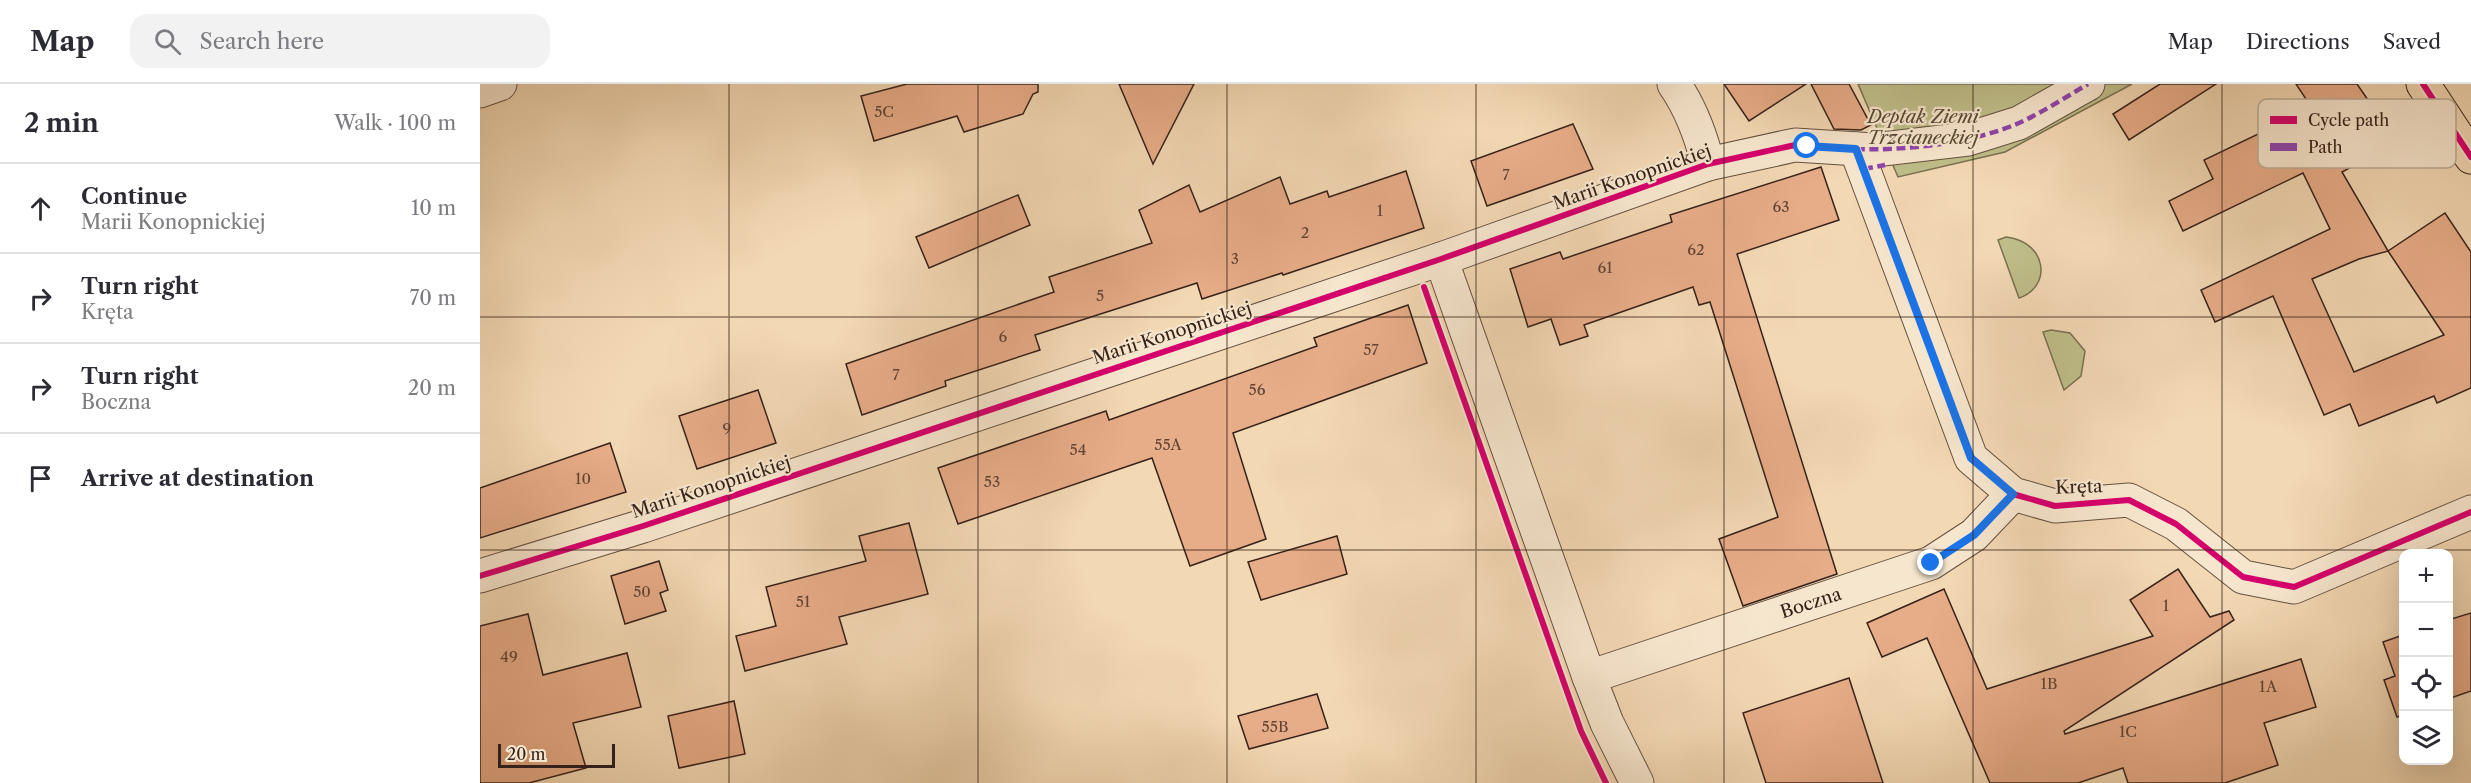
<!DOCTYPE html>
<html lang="en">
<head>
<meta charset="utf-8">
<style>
  body { margin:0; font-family:"Libre Caslon Text",serif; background:#f2f2f3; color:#2b2b33 }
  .controls { position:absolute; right:18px; bottom:18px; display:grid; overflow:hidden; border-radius:12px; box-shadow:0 6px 24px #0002 }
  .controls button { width:54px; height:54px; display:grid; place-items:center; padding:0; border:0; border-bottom:2px solid #e1e1e2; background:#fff; color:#2b2b33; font:30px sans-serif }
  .scale { position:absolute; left:18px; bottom:15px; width:117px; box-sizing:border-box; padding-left:6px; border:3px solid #36221a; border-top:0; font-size:16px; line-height:21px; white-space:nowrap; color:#36221a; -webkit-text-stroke:4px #f7e6ce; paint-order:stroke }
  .stop { position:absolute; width:18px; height:18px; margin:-14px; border:4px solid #1a73e8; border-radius:50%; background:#fff }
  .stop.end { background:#1a73e8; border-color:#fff; box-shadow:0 2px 6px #0008 }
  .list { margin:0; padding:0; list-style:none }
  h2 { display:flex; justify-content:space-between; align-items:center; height:78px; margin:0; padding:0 24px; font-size:26px }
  h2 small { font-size:20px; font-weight:400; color:#7c7c81 }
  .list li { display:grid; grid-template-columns:39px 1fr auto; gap:18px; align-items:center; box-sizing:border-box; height:90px; padding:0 24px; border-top:2px solid #e1e1e2 }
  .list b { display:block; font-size:22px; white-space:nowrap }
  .list p { margin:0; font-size:20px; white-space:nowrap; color:#7c7c81 }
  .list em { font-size:20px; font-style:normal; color:#7c7c81 }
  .icon { flex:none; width:33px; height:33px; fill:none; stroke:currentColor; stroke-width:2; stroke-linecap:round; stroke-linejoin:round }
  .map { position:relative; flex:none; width:1991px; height:699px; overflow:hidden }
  header { display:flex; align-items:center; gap:36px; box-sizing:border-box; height:84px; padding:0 30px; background:#fff; border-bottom:2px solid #e1e1e2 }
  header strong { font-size:28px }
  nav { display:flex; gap:33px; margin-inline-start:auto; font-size:21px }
  .search { width:420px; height:54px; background:#f2f2f3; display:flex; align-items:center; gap:15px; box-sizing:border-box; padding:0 21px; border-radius:18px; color:#7c7c81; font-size:22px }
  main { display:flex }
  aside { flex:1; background:#fff }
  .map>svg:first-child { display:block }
  .green { fill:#bfbe8a; stroke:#7a7052; stroke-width:1.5 }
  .building { fill:#e7ac88; stroke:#36221a; stroke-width:1.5; fill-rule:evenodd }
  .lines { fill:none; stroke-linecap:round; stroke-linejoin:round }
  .minor-casing { stroke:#655040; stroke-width:35 }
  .major-casing { stroke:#36221a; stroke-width:35 }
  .minor { stroke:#f7e6ce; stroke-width:33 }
  .major { stroke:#f3d8b4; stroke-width:33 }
  .quiet { stroke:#8e44ad; stroke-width:4.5; stroke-dasharray:9 4.5; stroke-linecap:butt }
  .cycleway-casing { stroke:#f7e6ce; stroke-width:10 }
  .cycleway { stroke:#d6006c; stroke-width:6 }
  .route { stroke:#1a73e8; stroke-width:8 }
  .grid { fill:none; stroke:#36221a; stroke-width:1.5; stroke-opacity:0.55 }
  .labels { text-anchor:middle; stroke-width:4.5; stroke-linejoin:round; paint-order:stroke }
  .number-label { font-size:15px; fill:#624436 }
  .park-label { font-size:18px; font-style:italic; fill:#584936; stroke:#f7e6ce }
  .street-label { font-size:18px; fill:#36221a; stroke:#f7e6ce }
  .key { fill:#f7e6ce; stroke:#bdab98; stroke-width:1.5 }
  .key-label { font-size:16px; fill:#36221a }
</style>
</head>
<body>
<header>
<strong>Map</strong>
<div class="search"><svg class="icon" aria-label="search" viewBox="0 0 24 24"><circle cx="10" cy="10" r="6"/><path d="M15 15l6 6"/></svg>Search here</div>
<nav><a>Map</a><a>Directions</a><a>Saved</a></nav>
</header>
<main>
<aside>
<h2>2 min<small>Walk · 100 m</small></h2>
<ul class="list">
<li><svg class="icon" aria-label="ahead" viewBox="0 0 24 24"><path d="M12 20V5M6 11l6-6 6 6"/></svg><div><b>Continue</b><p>Marii Konopnickiej</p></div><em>10 m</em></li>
<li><svg class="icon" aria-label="right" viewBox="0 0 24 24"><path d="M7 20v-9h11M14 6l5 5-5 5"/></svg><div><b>Turn right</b><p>Kręta</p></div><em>70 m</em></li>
<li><svg class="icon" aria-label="right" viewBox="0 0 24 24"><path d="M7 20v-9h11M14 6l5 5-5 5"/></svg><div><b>Turn right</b><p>Boczna</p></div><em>20 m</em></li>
<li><svg class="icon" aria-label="arrive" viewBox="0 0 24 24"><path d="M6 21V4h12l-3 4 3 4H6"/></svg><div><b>Arrive at destination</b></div></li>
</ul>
</aside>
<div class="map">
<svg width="1991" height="699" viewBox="0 0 1991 699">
  <rect width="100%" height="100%" fill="#f3d8b4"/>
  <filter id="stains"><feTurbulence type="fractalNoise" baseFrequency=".00333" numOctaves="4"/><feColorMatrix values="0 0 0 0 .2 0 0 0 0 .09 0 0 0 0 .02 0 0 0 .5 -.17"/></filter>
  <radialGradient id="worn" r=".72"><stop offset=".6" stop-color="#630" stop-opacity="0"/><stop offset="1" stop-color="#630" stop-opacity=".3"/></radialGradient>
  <!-- green -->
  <g class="green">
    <polygon points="1378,0 1652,0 1525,68 1418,93"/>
    <path d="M 1526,153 C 1568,158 1572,203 1539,214 L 1518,156 Z"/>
    <polygon points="1571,246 1590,249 1605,267 1601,292 1584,306 1563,248"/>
  </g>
  <!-- building -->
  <g class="building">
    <polygon points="427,0 558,0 558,8 553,10 543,30 484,48 477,32 394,57 381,12"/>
    <polygon points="639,0 714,0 673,80"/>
    <polygon points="1244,0 1326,0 1269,37"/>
    <polygon points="1331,0 1369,0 1391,41 1381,46 1354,45"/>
    <polygon points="1680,0 1736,0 1649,56 1633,30"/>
    <path d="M 1816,0 L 1877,0 L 1917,58 L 1862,88 L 1908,167 L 1965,129 L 1991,168 L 1991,304 L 1957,319 L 1954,312 L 1879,342 L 1870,320 L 1844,331 L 1793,212 L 1735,238 L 1721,206 L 1850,145 L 1823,89 L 1703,147 L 1689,117 L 1733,95 L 1724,76 L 1832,24 ZM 1908,167 L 1964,251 L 1874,288 L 1832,195 L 1879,175 Z"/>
    <polygon points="1093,40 1113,85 1007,122 991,77"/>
    <polygon points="1341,83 1359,136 1257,170 1357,490 1263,522 1239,455 1298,433 1230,218 1219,221 1213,203 1104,241 1108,252 1080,261 1071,235 1048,243 1030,185 1080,168 1083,175 1192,138 1190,131"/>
    <polygon points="926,87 944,144 803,191 802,189 722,215 717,199 555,251 560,266 465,297 466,302 382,331 366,280 574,208 569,193 672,159 659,126 709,101 720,128 800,93 810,120 847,107 849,113"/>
    <polygon points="538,111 550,141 449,184 436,153"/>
    <polygon points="928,221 947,279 753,349 786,455 710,482 672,374 478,440 458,384 626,327 629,336 837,262 834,254"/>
    <polygon points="278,306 296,359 217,385 199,332"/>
    <polygon points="130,359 146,408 0,454 0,404"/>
    <polygon points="429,439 448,510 359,533 367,560 265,587 256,552 296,542 286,503 386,477 379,452"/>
    <polygon points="857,452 867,490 781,516 768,478"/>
    <polygon points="179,477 188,506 180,509 186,527 145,540 131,492"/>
    <polygon points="1698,485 1730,533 1749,527 1754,536 1584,647 1585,650 1821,575 1836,623 1784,639 1798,681 1745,699 1648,699 1643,684 1598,699 1510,699 1447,554 1402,573 1387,539 1464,505 1507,605 1673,552 1650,516"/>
    <polygon points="1991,529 1991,607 1968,615 1968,536"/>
    <polygon points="48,530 63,591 147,569 161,623 93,639 106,684 49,699 0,699 0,542"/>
    <polygon points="1923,551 1923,631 1917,633 1904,596 1915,592 1903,558"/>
    <polygon points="1369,594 1403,699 1286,699 1263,629"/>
    <polygon points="837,610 848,644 769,665 758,632"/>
    <polygon points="254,617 265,670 199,684 188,632"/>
  </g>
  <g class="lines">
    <!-- minor casing -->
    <g class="minor-casing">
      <g id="minor">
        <path d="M 1194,0 C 1210,23 1221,52 1228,80"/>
        <polyline points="0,7 20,0"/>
        <polyline points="1376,65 1491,374 1533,410 1575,422 1649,416 1696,440 1763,493 1814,503 1991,428"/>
        <polyline points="961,175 1109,593 1127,639 1157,699"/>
        <polyline points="0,492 163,442 961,175 1228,80 1315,61 1394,66 1488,55 1539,39 1608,0"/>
        <polyline points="1109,593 1451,479 1494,451 1533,410"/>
      </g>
    </g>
    <!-- major casing -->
    <g class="major-casing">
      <polyline id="major" points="1943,0 1991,73"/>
    </g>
    <!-- minor -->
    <use href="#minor" class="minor"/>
    <!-- major -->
    <use href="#major" class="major"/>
    <!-- quiet -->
    <g class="quiet">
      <path d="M 1376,65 C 1426,67 1493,59 1539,39 C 1563,28 1586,13 1608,0"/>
      <polyline points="1384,85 1405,81"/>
    </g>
    <!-- cycleway casing -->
    <g class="cycleway-casing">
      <g id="cycleway">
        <polyline points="1943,0 1991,73"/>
        <polyline points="944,203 1101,647 1126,699"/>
        <polyline points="0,492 163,442 961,175 1228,80 1315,61 1376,65 1491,374 1533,410 1575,422 1649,416 1696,440 1763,493 1814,503 1991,428"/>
      </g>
    </g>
    <!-- cycleway -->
    <use href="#cycleway" class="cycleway"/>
  </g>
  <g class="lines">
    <!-- route -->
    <polyline class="route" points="1327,62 1376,65 1491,374 1533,410 1494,451 1451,479"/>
  </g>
  <!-- grid -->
  <path class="grid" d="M 249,0 L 249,699M 498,0 L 498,699M 747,0 L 747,699M 996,0 L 996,699M 1244,0 L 1244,699M 1493,0 L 1493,699M 1742,0 L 1742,699M 0,233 L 1991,233M 0,466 L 1991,466"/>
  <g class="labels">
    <!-- number labels -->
    <g class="number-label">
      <text x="404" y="33">5C</text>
      <text x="1026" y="96">7</text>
      <text x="1301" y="128">63</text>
      <text x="900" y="132">1</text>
      <text x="825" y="154">2</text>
      <text x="1216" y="171">62</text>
      <text x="755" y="180">3</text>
      <text x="1125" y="189">61</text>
      <text x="620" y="217">5</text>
      <text x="523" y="258">6</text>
      <text x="891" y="271">57</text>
      <text x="416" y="296">7</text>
      <text x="777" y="311">56</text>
      <text x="247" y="350">9</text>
      <text x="688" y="366">55A</text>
      <text x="598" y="371">54</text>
      <text x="103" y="400">10</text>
      <text x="512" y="403">53</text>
      <text x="162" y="513">50</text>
      <text x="323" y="523">51</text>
      <text x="1686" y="527">1</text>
      <text x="29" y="578">49</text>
      <text x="1569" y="605">1B</text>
      <text x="1788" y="608">1A</text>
      <text x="795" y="648">55B</text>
      <text x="1648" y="653">1C</text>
    </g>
    <!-- park labels -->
    <g class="park-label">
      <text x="1443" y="39">Deptak Ziemi<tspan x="1443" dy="21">Trzcianeckiej</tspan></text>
    </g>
    <!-- street labels -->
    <g class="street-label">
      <text transform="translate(1152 93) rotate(-19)" y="6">Marii Konopnickiej</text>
      <text transform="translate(692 249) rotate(-18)" y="6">Marii Konopnickiej</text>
      <text transform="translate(231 403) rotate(-18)" y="6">Marii Konopnickiej</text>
      <text transform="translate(1599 403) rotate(-2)" y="6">Kręta</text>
      <text transform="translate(1331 519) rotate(-18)" y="6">Boczna</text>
    </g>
  </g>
  <!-- legend -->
  <rect x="1778" y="15" width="198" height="69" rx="9" class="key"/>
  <rect x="1790" y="32" width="27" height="8" fill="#d6006c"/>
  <rect x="1790" y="59" width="27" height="8" fill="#8e44ad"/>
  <g class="key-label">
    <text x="1828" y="42">Cycle path</text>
    <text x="1828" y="69">Path</text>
  </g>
  <rect width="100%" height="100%" filter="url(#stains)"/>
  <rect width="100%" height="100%" fill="url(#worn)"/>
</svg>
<div class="controls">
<button>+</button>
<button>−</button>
<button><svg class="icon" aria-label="locate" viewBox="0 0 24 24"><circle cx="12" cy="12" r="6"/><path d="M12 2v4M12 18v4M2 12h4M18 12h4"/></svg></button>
<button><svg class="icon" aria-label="layers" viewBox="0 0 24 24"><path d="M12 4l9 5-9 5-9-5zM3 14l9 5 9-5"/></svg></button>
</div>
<div class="scale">20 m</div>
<div class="stop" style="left:1327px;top:62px"></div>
<div class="stop end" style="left:1451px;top:479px"></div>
</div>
</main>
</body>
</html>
